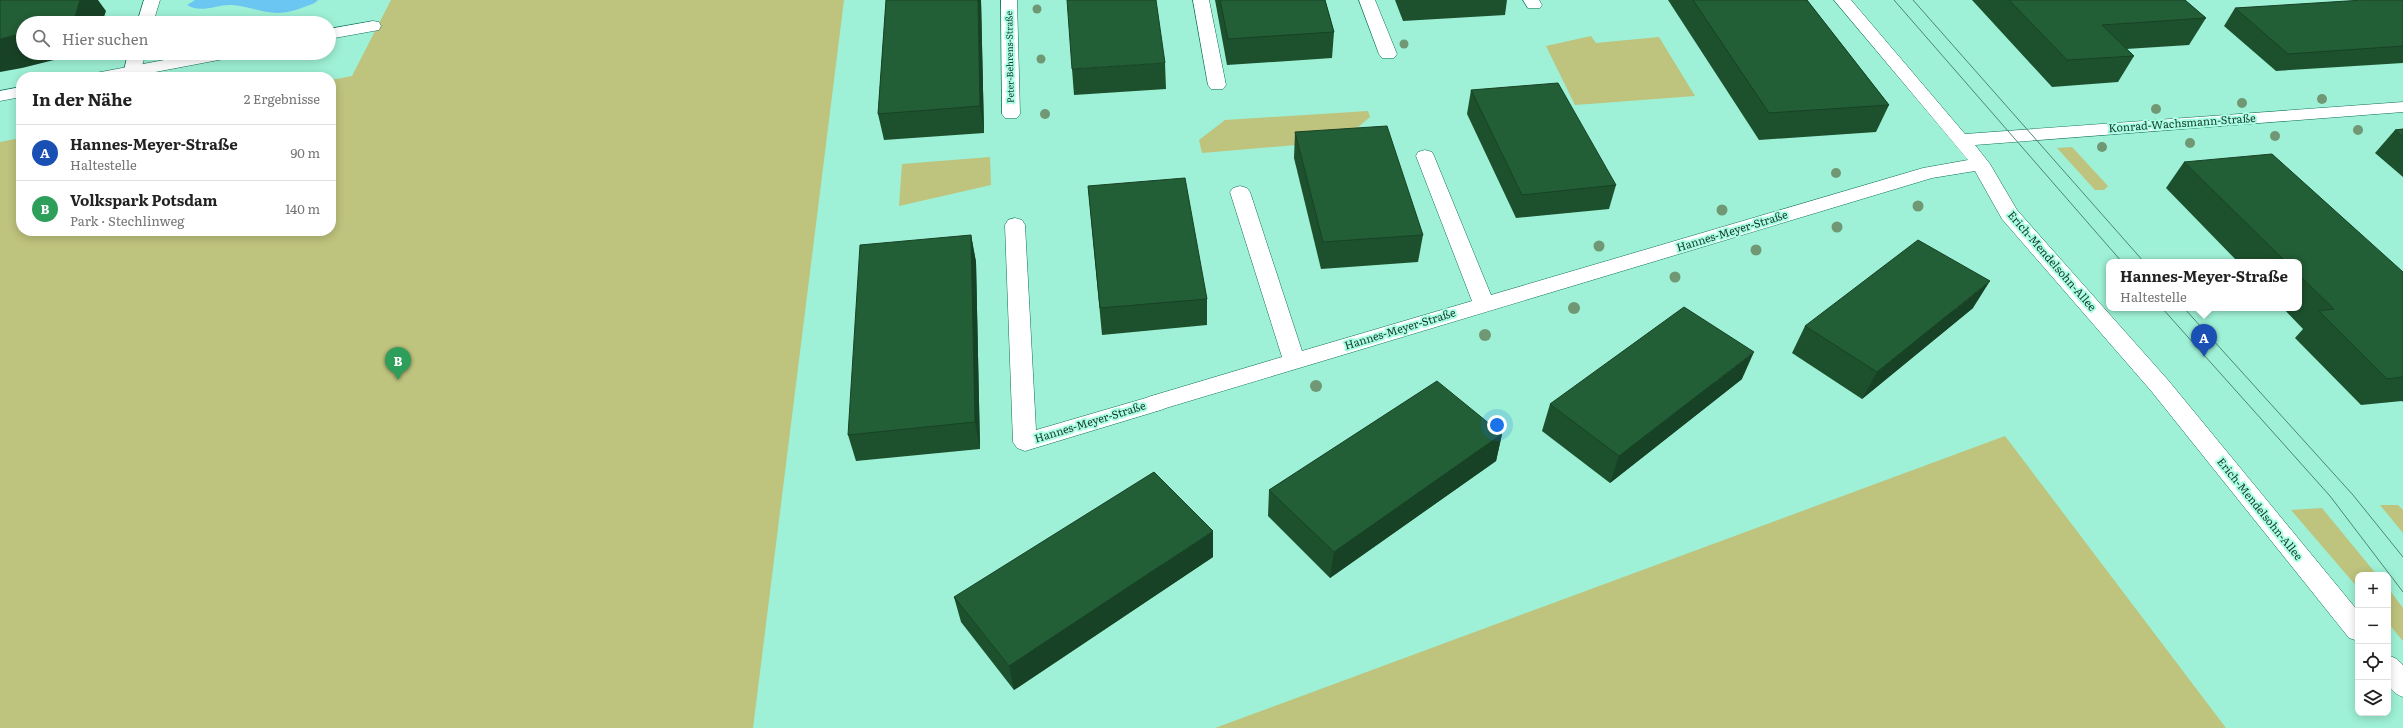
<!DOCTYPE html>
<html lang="de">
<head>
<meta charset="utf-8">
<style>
  body { margin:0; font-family:Literata,serif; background:#f2f2f2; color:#222 }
  .controls { position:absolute; right:12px; bottom:12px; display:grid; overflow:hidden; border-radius:8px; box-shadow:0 2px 10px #0003 }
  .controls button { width:36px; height:36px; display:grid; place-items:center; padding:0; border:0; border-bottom:1px solid #e0e0e0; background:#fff; color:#222; font:20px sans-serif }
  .you { position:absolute; left:1497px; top:425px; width:14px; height:14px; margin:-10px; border:3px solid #fff; border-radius:50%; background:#1a73e8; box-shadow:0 0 0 6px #1a73e833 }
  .badge { display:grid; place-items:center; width:26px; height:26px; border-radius:50%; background:#aa2670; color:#fff; font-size:13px; font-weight:700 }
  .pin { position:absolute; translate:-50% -33px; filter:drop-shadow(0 1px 2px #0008) }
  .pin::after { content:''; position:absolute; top:21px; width:14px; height:12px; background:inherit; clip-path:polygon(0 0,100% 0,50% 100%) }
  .popup { position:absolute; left:2106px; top:259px; width:196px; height:52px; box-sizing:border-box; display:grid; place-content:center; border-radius:8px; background:#fff; filter:drop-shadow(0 1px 3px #0005); font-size:13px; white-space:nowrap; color:#767676 }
  .popup b { font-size:15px; color:#222 }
  .popup::after { content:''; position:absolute; left:50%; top:100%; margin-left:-8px; border:8px solid transparent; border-top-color:#fff }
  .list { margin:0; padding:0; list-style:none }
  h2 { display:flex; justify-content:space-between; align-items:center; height:52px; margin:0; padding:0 16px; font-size:17px }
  h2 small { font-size:13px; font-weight:400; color:#767676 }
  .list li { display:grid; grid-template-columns:26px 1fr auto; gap:12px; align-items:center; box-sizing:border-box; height:56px; padding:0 16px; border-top:1px solid #e0e0e0 }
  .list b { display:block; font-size:15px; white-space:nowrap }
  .list p { margin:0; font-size:13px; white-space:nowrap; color:#767676 }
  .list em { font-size:13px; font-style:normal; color:#767676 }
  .icon { flex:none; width:22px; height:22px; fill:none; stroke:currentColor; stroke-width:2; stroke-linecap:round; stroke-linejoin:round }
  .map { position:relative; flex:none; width:2403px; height:728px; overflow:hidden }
  .search { position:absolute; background:#fff; box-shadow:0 2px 10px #0003; left:16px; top:16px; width:320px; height:44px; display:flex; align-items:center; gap:10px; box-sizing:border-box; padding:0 14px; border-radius:22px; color:#767676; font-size:15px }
  .panel { position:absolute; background:#fff; box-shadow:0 2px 10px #0003; left:16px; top:72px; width:320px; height:164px; border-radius:16px }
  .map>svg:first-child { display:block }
  .green { fill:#bec37d }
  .water { fill:#6bc6f2 }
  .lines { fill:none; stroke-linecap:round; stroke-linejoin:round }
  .lane-casing { stroke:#0e6f58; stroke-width:1 }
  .street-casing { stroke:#0e6f58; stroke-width:1 }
  .lane { fill:#fff; fill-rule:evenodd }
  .street { fill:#fff; fill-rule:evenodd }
  .tram { stroke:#4f8574; stroke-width:1 }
  .tree { fill:#719874 }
  .wall { fill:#1d512e }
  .shaded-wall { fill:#184226 }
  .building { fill:#225e36; stroke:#184226 }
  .labels { text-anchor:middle; stroke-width:4; stroke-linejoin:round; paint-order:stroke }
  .far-street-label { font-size:9px; fill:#16392f; stroke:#abffe3 }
  .street-label { font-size:11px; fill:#16392f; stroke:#abffe3 }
</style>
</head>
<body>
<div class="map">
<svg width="2403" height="728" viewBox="0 0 2403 728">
  <rect width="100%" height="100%" fill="#9ef1d6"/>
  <!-- green -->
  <g class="green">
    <polygon points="391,0 844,0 753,728 0,728 0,142 21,138 21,231 331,231 331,80 352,76"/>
    <polygon points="1591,36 1596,43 1659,37 1695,96 1575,105 1546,46"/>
    <polygon points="1368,111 1370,117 1342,141 1202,153 1199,140 1225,120"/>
    <polygon points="2072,147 2108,186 2104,190 2095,190 2057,148"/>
    <polygon points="990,157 991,185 899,206 902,164"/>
    <polygon points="2005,436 2226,728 1215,728"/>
    <polygon points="2380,505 2398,505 2403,510 2403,533"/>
    <polygon points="2322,508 2377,575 2358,575 2358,588 2291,510"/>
    <polygon points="2388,588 2403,608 2403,641 2388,623"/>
  </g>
  <!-- water -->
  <path class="water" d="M 195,0 L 318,0 C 315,4 309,5 304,7 C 272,20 262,8 232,5 C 216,4 202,14 187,5 Z"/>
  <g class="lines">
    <!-- lane casing -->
    <g class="lane-casing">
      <g id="lane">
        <polygon points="373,21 379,22 381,26 379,30 329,39 329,29"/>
        <polygon points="201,53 238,53 235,57 229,58 129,77 92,77 95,73 101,72"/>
        <polygon points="21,87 21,97 0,101 0,91"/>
        <polygon points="1015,218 1022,220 1025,225 1036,430 1156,395 1164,397 1167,403 1164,409 1025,451 1017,448 1013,442 1005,225 1008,220"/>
      </g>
    </g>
    <!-- street casing -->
    <g class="street-casing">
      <g id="street">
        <polygon points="144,0 160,0 153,23 137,23"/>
        <polygon points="1001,0 1017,0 1020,114 1017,118 1005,118 1002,114"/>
        <polygon points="1193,0 1209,0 1226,85 1223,89 1211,89 1208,85"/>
        <polygon points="1359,0 1375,0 1397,54 1394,58 1382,58 1379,54"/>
        <polygon points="1523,0 1539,0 1542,5 1540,8 1528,8"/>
        <polygon points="1834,0 1851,0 1965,134 2403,102 2403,112 1975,145 1990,164 2017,210 2168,380 2358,611 2358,641 2349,638 2152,392 2002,219 1975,171 1932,178 1156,411 1148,409 1145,403 1148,397 1282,357 1230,192 1233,188 1240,186 1247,188 1250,192 1302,351 1472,301 1416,156 1418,152 1425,150 1432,152 1434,156 1491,295 1923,168 1968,160"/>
        <polygon points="128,53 146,53 139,75 127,75 124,71"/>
        <path d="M 2388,655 L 2397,659 L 2403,665 L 2403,697 C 2382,689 2388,674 2388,655 Z"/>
      </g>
    </g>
    <!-- lane -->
    <use href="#lane" class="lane"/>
    <!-- street -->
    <use href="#street" class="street"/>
    <!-- tram -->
    <g class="tram">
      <polyline points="1894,0 2122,262"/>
      <polyline points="1913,0 2144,262"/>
      <polyline points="2162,308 2330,496 2403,592"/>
      <polyline points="2184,308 2353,495 2403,557"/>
    </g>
  </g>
  <!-- trees -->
  <g class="tree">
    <circle cx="1037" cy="9" r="4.5"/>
    <circle cx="1404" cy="44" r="4.5"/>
    <circle cx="1041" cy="59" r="4.5"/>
    <circle cx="2322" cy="99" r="5"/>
    <circle cx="2242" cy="103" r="5"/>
    <circle cx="2156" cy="109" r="5"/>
    <circle cx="1045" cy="114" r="5"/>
    <circle cx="2358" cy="130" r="5"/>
    <circle cx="2275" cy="136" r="5"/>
    <circle cx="2190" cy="143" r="5"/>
    <circle cx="2102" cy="147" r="5"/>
    <circle cx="1836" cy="173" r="5"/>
    <circle cx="1918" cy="206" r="5.5"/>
    <circle cx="1722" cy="210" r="5.5"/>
    <circle cx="1837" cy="227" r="5.5"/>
    <circle cx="1599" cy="246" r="5.5"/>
    <circle cx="1756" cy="250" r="5.5"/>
    <circle cx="1675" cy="277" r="5.5"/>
    <circle cx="1574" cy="308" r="6"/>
    <circle cx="1485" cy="335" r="6"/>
    <circle cx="1316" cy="386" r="6"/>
  </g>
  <!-- wall -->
  <g class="wall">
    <polygon points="886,0 981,0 984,133 884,140 878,114"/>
    <polygon points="1215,0 1325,0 1334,32 1332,58 1227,65"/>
    <polygon points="1395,0 1507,0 1505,15 1403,21"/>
    <polygon points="1668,0 1807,0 1889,105 1876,132 1759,140"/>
    <polygon points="1972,0 2185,0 2206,18 2189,45 2126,49 2134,56 2118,82 2052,87"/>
    <polygon points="2403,0 2403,63 2276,71 2224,26 2235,8"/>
    <polygon points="1165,63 1166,89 1074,95 1072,69"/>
    <polygon points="1471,90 1616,185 1609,209 1516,218 1467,114"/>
    <polygon points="2403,129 2403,177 2375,153 2395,130"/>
    <polygon points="1295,132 1423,235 1418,262 1321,269 1294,158"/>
    <polygon points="2184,162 2403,272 2403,402 2402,401 2361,405 2295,338 2303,329 2283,308 2299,308 2299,262 2238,262 2166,188"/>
    <polygon points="1088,186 1207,299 1207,325 1102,335"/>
    <polygon points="971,235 976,262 980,449 856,461 848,435"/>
    <polygon points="1973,308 1862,399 1792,353 1805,326"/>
    <polygon points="1742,379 1610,483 1542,431 1550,404"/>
    <polygon points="1502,434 1496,461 1330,578 1268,516 1269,490"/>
    <polygon points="1213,557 1014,690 961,622 954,597"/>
  </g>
  <!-- shaded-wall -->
  <g class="shaded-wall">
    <polygon points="80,0 98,0 106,11 102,23 66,23"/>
    <polygon points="978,0 981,0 984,133 980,106"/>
    <polygon points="23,33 23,53 82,53 22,68 0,72 0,39"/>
    <polygon points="971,235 976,262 980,449 975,422"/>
    <polygon points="1990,281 1973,308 1862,399 1877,372"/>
    <polygon points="1754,352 1742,379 1610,483 1619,456"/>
    <polygon points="1502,434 1496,461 1330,578 1334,552"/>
    <polygon points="1213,531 1213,557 1014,690 1009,666"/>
  </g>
  <!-- building -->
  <g class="building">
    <polygon points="0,0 80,0 74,21 66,23 23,23 23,33 0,39"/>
    <polygon points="886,0 978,0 980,106 878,114"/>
    <polygon points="1067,0 1156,0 1165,63 1072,69"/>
    <polygon points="1220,0 1325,0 1334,32 1228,39"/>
    <polygon points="1693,0 1807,0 1889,105 1769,113"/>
    <polygon points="2009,0 2185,0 2206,18 2102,25 2134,56 2067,60"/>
    <polygon points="2363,0 2403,0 2403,46 2288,54 2235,8"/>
    <polygon points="1558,83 1616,185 1522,195 1471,90"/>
    <polygon points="1387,126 1423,235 1323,242 1295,132"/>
    <polygon points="2403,129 2403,137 2395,130"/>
    <polygon points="2272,154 2403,272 2403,377 2387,379 2319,311 2334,309 2299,275 2299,262 2286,262 2184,162"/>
    <polygon points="1185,178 1207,299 1100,308 1088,186"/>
    <polygon points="971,235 975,422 848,435 860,245"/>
    <polygon points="1918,240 1990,281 1877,372 1805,326"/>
    <polygon points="1684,307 1754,352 1619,456 1550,404"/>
    <polygon points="1437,381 1502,434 1334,552 1269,490"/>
    <polygon points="1154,472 1213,531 1009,666 954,597"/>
  </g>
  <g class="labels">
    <!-- far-street labels -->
    <g class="far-street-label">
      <text transform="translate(1010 57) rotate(-91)" y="3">Peter-Behrens-Straße</text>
    </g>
    <!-- street labels -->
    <g class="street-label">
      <text transform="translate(2182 123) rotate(-4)" y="4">Konrad-Wachsmann-Straße</text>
      <text transform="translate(1732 231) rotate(-17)" y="4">Hannes-Meyer-Straße</text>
      <text transform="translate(2052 261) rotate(49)" y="4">Erich-Mendelsohn-Allee</text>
      <text transform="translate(1400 329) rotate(-17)" y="4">Hannes-Meyer-Straße</text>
      <text transform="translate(1090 422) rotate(-17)" y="4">Hannes-Meyer-Straße</text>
      <text transform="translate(2260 509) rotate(51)" y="4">Erich-Mendelsohn-Allee</text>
    </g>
  </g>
</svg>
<div class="controls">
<button>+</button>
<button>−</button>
<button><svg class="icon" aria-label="locate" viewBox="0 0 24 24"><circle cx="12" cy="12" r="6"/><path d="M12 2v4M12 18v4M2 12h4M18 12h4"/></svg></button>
<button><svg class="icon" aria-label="layers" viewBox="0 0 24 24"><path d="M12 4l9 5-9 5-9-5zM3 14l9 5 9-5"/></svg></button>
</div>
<div class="you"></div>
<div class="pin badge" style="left:2204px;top:357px;background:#1a4fb4">A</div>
<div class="popup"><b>Hannes-Meyer-Straße</b>Haltestelle</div>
<div class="pin badge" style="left:398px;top:380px;background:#2e9e5b">B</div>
<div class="search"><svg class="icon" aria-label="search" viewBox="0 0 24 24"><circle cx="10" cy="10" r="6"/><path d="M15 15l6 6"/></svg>Hier suchen</div>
<section class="panel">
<h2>In der Nähe<small>2 Ergebnisse</small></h2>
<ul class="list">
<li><span class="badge" style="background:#1a4fb4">A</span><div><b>Hannes-Meyer-Straße</b><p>Haltestelle</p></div><em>90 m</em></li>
<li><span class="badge" style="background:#2e9e5b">B</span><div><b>Volkspark Potsdam</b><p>Park · Stechlinweg</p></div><em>140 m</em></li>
</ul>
</section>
</div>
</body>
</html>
